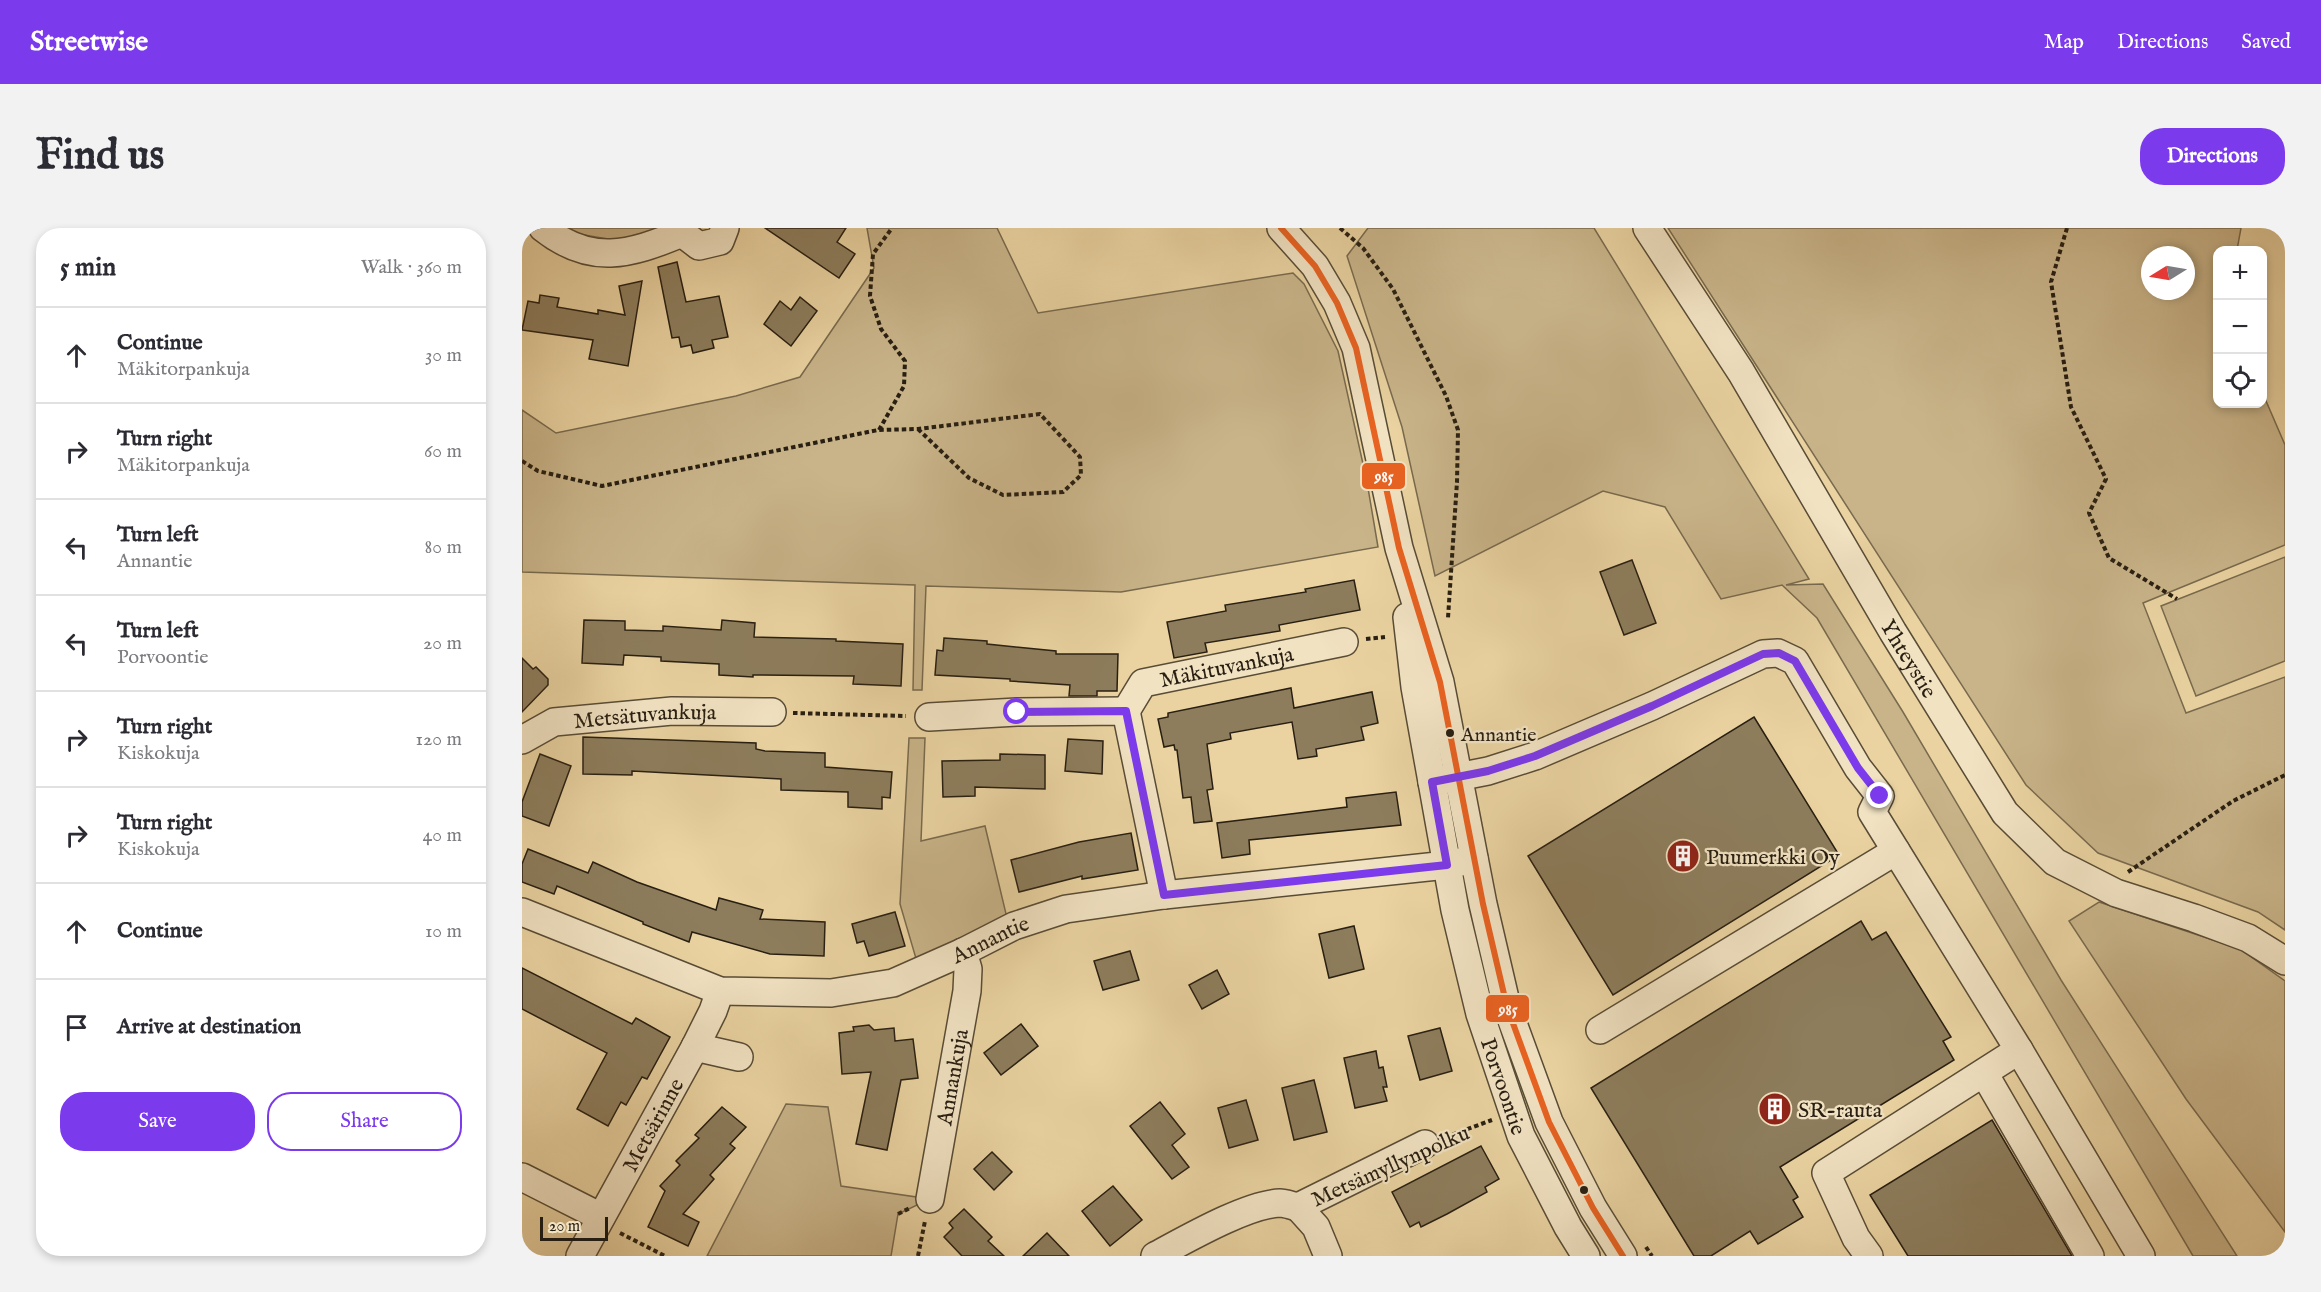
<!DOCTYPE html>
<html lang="en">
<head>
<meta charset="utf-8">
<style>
  body { margin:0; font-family:"IM FELL English",serif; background:#f2f2f3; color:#2b2b33 }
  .controls { position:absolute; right:18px; top:18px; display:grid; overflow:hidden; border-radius:12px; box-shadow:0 3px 9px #0003 }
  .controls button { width:54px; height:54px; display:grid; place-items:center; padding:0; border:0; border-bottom:2px solid #e1e1e2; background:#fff; color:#2b2b33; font:30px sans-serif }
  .compass { position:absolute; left:1619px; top:18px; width:54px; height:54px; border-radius:50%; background:#fff; box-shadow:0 3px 9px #0003; rotate:259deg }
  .scale { position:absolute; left:18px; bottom:15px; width:68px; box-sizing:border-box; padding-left:6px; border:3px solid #281f12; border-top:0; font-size:16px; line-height:21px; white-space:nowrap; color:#281f12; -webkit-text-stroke:4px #f1e2c2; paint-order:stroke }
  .stop { position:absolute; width:18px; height:18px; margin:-14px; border:4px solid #7c3aed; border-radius:50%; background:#fff }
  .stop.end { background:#7c3aed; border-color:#fff; box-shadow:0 2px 6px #0008 }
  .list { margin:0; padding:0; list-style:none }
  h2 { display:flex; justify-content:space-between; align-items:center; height:78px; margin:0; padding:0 24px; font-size:26px }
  h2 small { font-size:20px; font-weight:400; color:#7c7c81 }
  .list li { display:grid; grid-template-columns:39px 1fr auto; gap:18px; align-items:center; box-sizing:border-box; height:96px; padding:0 24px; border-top:2px solid #e1e1e2 }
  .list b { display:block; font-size:22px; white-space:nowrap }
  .list p { margin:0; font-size:20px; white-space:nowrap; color:#7c7c81 }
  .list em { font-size:20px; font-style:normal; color:#7c7c81 }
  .actions { display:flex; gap:12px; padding:18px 24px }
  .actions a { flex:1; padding:14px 0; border:2px solid #7c3aed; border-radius:24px; text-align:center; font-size:21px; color:#7c3aed }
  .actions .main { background:#7c3aed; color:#fff }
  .icon { flex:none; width:33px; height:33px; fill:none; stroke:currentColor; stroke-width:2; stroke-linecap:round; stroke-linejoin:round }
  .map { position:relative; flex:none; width:1763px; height:1028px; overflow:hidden; border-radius:24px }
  header { display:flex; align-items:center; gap:36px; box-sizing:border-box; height:84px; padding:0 30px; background:#7c3aed; color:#fff }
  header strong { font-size:28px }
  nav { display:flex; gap:33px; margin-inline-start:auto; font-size:21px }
  .intro { display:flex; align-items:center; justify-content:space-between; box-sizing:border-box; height:144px; padding:0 36px }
  h1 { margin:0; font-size:42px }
  .button { padding:15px 27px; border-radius:24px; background:#7c3aed; color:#fff; font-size:21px; font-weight:700 }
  main { display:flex; gap:36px; padding:0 36px }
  aside { flex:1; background:#fff; border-radius:24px; box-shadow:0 3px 9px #0003 }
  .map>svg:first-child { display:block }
  .green { fill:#c9b489; stroke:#786a4e; stroke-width:1.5; fill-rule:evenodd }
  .building { fill:#8d7d5c; stroke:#281f12; stroke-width:1.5 }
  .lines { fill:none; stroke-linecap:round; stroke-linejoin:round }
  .minor-casing { stroke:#584c36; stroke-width:30 }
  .path { stroke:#281f12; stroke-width:4; stroke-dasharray:4.5 3; stroke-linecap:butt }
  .minor { stroke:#f1e2c2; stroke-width:27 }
  .bus-1-casing { stroke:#f1e2c2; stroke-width:10 }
  .bus-1 { stroke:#e86221; stroke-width:6 }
  .route { stroke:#7c3aed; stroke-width:8 }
  .bus-dot { fill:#281f12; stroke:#f1e2c2; stroke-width:2 }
  .labels { text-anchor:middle; stroke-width:4.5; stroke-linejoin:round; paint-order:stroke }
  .bus-label { font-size:20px; fill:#281f12; stroke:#f1e2c2; text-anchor:start }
  .street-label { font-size:22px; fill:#281f12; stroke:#f1e2c2 }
  .poi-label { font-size:22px; fill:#281f12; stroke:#f1e2c2; text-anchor:start }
  .line-badge { stroke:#f1e2c2; stroke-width:2 }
  .badge-label { font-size:16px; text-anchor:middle; font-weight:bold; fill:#fff }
</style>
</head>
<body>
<header>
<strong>Streetwise</strong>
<nav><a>Map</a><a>Directions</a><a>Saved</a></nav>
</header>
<div class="intro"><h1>Find us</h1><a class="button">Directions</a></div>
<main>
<aside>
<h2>5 min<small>Walk · 360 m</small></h2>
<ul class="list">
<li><svg class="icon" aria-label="ahead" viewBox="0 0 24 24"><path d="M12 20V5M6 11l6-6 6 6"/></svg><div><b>Continue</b><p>Mäkitorpankuja</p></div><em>30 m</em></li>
<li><svg class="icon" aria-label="right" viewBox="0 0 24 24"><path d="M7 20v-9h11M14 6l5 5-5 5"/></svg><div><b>Turn right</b><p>Mäkitorpankuja</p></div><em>60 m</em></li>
<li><svg class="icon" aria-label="left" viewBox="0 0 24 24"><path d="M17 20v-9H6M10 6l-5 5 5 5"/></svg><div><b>Turn left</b><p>Annantie</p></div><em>80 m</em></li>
<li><svg class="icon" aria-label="left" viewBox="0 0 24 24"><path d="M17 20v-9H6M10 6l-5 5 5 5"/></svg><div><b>Turn left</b><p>Porvoontie</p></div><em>20 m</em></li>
<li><svg class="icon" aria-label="right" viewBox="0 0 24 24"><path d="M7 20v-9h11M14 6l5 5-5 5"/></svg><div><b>Turn right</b><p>Kiskokuja</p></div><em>120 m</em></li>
<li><svg class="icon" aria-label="right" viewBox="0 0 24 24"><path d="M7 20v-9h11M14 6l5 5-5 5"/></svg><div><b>Turn right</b><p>Kiskokuja</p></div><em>40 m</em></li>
<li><svg class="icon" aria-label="ahead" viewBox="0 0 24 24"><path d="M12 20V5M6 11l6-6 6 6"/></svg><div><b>Continue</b></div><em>10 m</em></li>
<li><svg class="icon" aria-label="arrive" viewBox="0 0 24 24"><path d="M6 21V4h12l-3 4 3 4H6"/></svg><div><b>Arrive at destination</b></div></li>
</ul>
<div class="actions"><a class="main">Save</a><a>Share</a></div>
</aside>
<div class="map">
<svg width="1763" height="1028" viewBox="0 0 1763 1028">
  <rect width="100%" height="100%" fill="#ead3a1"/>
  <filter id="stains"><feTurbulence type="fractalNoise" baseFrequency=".00333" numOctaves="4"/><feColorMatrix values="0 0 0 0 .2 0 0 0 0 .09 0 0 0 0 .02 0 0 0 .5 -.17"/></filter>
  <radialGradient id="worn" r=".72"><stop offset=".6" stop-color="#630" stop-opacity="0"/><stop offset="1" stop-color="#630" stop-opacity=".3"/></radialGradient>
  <!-- green -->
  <g class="green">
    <polygon points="41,0 140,0 97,13 45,4"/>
    <polygon points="345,0 475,0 516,85 771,45 782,56 816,123 845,254 856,319 599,364 404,358 400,462 391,462 393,357 0,344 0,182 34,205 214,168 278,149 352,40"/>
    <polygon points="846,0 1072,0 1287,351 1264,357 1301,356 1381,484 1539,752 1715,1028 1671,1028 1295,390 1260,357 1199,371 1143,279 1081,263 913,348 880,199 825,28"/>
    <path d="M 1146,0 L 1719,0 L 1715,22 L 1696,22 L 1696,176 L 1740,176 L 1741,166 L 1763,217 L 1763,317 L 1621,375 L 1664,485 L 1763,449 L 1763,702 L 1736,684 L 1576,625 L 1504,557 ZM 1628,27 L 1664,27 L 1664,63 L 1628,63 Z"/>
    <polygon points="1763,329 1763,433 1674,468 1639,378"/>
    <polygon points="387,510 403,510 399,613 463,598 485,690 395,734 378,676"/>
    <polygon points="1577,674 1718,721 1763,753 1763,1004 1664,871 1547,693"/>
    <polygon points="264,876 306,879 319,958 408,971 376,986 369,1028 185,1028"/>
  </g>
  <!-- building -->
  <g class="building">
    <polygon points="243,0 324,0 315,14 333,26 317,50"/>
    <polygon points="155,34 164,74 197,68 206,109 190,112 192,120 171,125 169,117 159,119 157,109 150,110 136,39"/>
    <polygon points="120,53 106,138 67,131 71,112 0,102 6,73 17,75 18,67 37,70 35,79 76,86 76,82 103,87 97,58"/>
    <polygon points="278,69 295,83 269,118 242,96 258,73 269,82"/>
    <polygon points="1110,332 1134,395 1102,407 1078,344"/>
    <polygon points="832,352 838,382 757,397 758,403 683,415 685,424 652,430 645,394 704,383 703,377 784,364 783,361"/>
    <polygon points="62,392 103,393 103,402 141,403 141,398 199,402 200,392 233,395 232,409 314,411 314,413 381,416 379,458 331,456 332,448 231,447 231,449 197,447 197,436 139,433 139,429 102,427 101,437 60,435"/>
    <polygon points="422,410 465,413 465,416 534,423 534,426 596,426 595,463 575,463 575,468 547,468 548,457 488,453 488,451 413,447 415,422 421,423"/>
    <polygon points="0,430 11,441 14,439 26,451 26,457 0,484"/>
    <polygon points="769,460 772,480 850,464 856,495 839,499 842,512 794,521 795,528 776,531 770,494 708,505 709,511 685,516 691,561 685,562 690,593 672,595 669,569 661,570 655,522 653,522 652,517 642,519 636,491 646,489 646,485"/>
    <polygon points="1232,489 1317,627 1091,767 1006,628"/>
    <polygon points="61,509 234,515 234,521 243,523 303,525 303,539 370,544 368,570 360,569 360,581 326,579 326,564 259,562 259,551 110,543 110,547 61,546"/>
    <polygon points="546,511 581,513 580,546 543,543"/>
    <polygon points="18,526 49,538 27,598 0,588 0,574"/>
    <polygon points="478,526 523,527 523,561 453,559 453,568 421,569 420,533 478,532"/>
    <polygon points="874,564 879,597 727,612 728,626 700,630 695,595 825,579 824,570"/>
    <polygon points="609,605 616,642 560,651 560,648 497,664 489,632 557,614"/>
    <polygon points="6,621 66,645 71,634 115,654 194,682 197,670 241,682 238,691 303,694 302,728 248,726 170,704 167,714 121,696 121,694 35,658 32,666 0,654 0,636"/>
    <polygon points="373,684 383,718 347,728 342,713 335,715 330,696"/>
    <polygon points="1339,693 1350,712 1364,704 1429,809 1421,813 1432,832 1258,939 1276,969 1271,972 1281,989 1236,1016 1228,1003 1189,1028 1172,1028 1069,860"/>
    <polygon points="832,698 842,741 807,750 797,706"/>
    <polygon points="608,723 617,752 581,762 572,733"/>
    <polygon points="0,740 110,796 114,790 148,809 125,851 120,849 104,877 99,874 86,898 55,881 85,825 0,781"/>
    <polygon points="695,742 707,766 680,781 667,757"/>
    <polygon points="499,796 516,818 479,847 462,825"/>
    <polygon points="347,797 352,802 372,800 373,813 391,811 396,850 379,852 365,922 334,916 349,844 320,846 317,805 332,803 331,799"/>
    <polygon points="918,800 930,843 898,852 886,808"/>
    <polygon points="854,823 857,840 861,839 865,859 861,859 865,873 833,880 822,830"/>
    <polygon points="792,852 805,904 772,912 760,860"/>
    <polygon points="724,872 736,912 707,920 696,880"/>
    <polygon points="638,874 663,906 650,917 667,939 650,951 608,898"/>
    <polygon points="200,879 224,899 208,916 213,920 188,947 192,951 161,986 177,994 166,1018 126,999 143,963 138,958 158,937 154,933 177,910 173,907"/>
    <polygon points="1470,892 1550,1028 1386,1028 1348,967"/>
    <polygon points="959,918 977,951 963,959 965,964 925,986 899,999 897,994 888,999 870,964"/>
    <polygon points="470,924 490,944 472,962 452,941"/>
    <polygon points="591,958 620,992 588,1018 560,983"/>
    <polygon points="442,981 470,1009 466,1013 482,1028 440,1028 422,1009 431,1000 427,995"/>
    <polygon points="525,1005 547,1028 501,1028"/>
  </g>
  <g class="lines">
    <!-- minor casing -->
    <g class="minor-casing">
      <g id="minor">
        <path d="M 21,0 C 69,38 107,27 160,5"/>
        <polyline points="160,0 160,5 177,18 198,13 203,0"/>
        <polyline points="759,0 793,38 815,75 834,120 877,320 918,454 961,676 985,779 1027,894 1071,980 1101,1028"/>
        <path id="s1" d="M 1125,0 L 1219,144 L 1371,404 L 1483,585 L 1533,634 L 1594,665 L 1672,690 L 1726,710 L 1763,733"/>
        <path id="s2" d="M 885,389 L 893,459 L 933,682 L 958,786 L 999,908 L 1046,999 L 1064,1028"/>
        <path id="s3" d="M 604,483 L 621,455 L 822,414"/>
        <polyline points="407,489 495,484 604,483 642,667"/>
        <path id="s4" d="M 0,512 L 32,494 L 150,483 L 250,484"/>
        <polyline points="910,554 966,543 1013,528 1130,478 1241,426 1256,425 1273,433 1336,540 1358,568 1350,584 1497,822 1304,945 1334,1010 1347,1028"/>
        <path id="s5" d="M 0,684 L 198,763 L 309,765 L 371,755 L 441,724 L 492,698 L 544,681 L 642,667 L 925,637 L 952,631"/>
        <polyline points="1078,802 1374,623"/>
        <polyline points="173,819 217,829"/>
        <polyline points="1497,822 1619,1028"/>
        <polyline points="1462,845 1568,1028"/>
        <polyline points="0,949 79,989"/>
        <path id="s6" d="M 408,971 L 445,763 L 446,741 L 441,724"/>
        <polyline points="776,979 794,999 806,1028"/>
        <path id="s7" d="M 58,1028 L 173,819 L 191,783 L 198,763"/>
        <path d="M 633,1028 C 663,1012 725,976 758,975 C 764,975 770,978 776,979 L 903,916"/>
      </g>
    </g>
    <!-- path -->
    <g class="path">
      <polyline points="818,0 841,20 871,61 924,168 936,202 935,254 926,390"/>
      <polyline points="1545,0 1529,54 1549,179 1584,251 1567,285 1587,330 1655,371"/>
      <polyline points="357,202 382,158 383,133 359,101 348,68 351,26 370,0"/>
      <polyline points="0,233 16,243 80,258 356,202 396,201 518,186 558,229 559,247 541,264 481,267 447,250 396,201"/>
      <polyline points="844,411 863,409"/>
      <polyline points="271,485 384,488"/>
      <polyline points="1606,644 1711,573 1763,547"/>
      <polyline points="924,909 970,892"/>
      <polyline points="376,986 388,980"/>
      <polyline points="98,1005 143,1028"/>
      <polyline points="1124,1019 1130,1028"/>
      <polyline points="396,1028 403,993"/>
    </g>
    <!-- minor -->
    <use href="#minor" class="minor"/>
    <!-- bus-1 casing -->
    <g class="bus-1-casing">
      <polyline id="bus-1" points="759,0 793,38 815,75 834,120 877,320 918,454 961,676 985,779 1027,894 1071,980 1101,1028"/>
    </g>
    <!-- bus-1 -->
    <use href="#bus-1" class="bus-1"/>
  </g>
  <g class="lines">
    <!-- route -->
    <polyline class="route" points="495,484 604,483 642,667 925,637 910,554 966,543 1013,528 1130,478 1241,426 1257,425 1273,433 1336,540 1358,568"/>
  </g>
  <!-- icons -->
  <defs>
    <g id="building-disc" transform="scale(1.725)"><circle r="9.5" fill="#8f2418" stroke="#f1e2c2"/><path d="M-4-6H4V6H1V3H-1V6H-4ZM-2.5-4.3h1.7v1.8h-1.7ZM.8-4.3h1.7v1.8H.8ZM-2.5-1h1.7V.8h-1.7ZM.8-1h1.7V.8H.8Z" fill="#fff"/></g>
  </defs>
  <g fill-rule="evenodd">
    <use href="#building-disc" x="1161" y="628"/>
    <use href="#building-disc" x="1253" y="881"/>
  </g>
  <!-- markers -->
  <g class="bus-dot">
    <circle cx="928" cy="505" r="5"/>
    <circle cx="1062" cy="962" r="5"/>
  </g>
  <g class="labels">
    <!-- bus labels -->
    <g class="bus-label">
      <text x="939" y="513">Annantie</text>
    </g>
    <!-- street labels -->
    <g class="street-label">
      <text dy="8" stroke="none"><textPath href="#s1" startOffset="504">Yhteystie</textPath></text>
      <text dy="8" stroke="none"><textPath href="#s3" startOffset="118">Mäkituvankuja</textPath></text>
      <text dy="8" stroke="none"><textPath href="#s4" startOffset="128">Metsätuvankuja</textPath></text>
      <text dy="8" stroke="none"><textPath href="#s5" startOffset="494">Annantie</textPath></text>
      <text dy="8" stroke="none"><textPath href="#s6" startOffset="124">Annankuja</textPath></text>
      <text dy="8" stroke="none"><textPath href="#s2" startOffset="480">Porvoontie</textPath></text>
      <text dy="8" stroke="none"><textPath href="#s7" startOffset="150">Metsärinne</textPath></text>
      <text transform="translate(868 937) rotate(-24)" y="8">Metsämyllynpolku</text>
    </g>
    <!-- poi labels -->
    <g class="poi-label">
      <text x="1184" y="636">Puumerkki Oy</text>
      <text x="1276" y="889">SR-rauta</text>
    </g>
  </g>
  <g class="line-badge">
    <rect x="839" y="234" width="45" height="28" rx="6" fill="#e86221"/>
    <rect x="963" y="766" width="45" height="29" rx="6" fill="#e86221"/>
  </g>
  <g class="badge-label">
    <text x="862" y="254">985</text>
    <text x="986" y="787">985</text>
  </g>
  <rect width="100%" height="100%" filter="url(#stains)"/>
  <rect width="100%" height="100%" fill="url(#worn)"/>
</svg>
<div class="controls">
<button>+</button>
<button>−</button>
<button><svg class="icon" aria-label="locate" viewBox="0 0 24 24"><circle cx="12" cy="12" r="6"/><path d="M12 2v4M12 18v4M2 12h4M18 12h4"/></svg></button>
</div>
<svg class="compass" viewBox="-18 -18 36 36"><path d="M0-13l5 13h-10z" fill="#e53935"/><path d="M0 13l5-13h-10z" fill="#7c7c81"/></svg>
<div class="scale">20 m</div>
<div class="stop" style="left:495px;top:484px"></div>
<div class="stop end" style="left:1358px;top:568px"></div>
</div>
</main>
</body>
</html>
